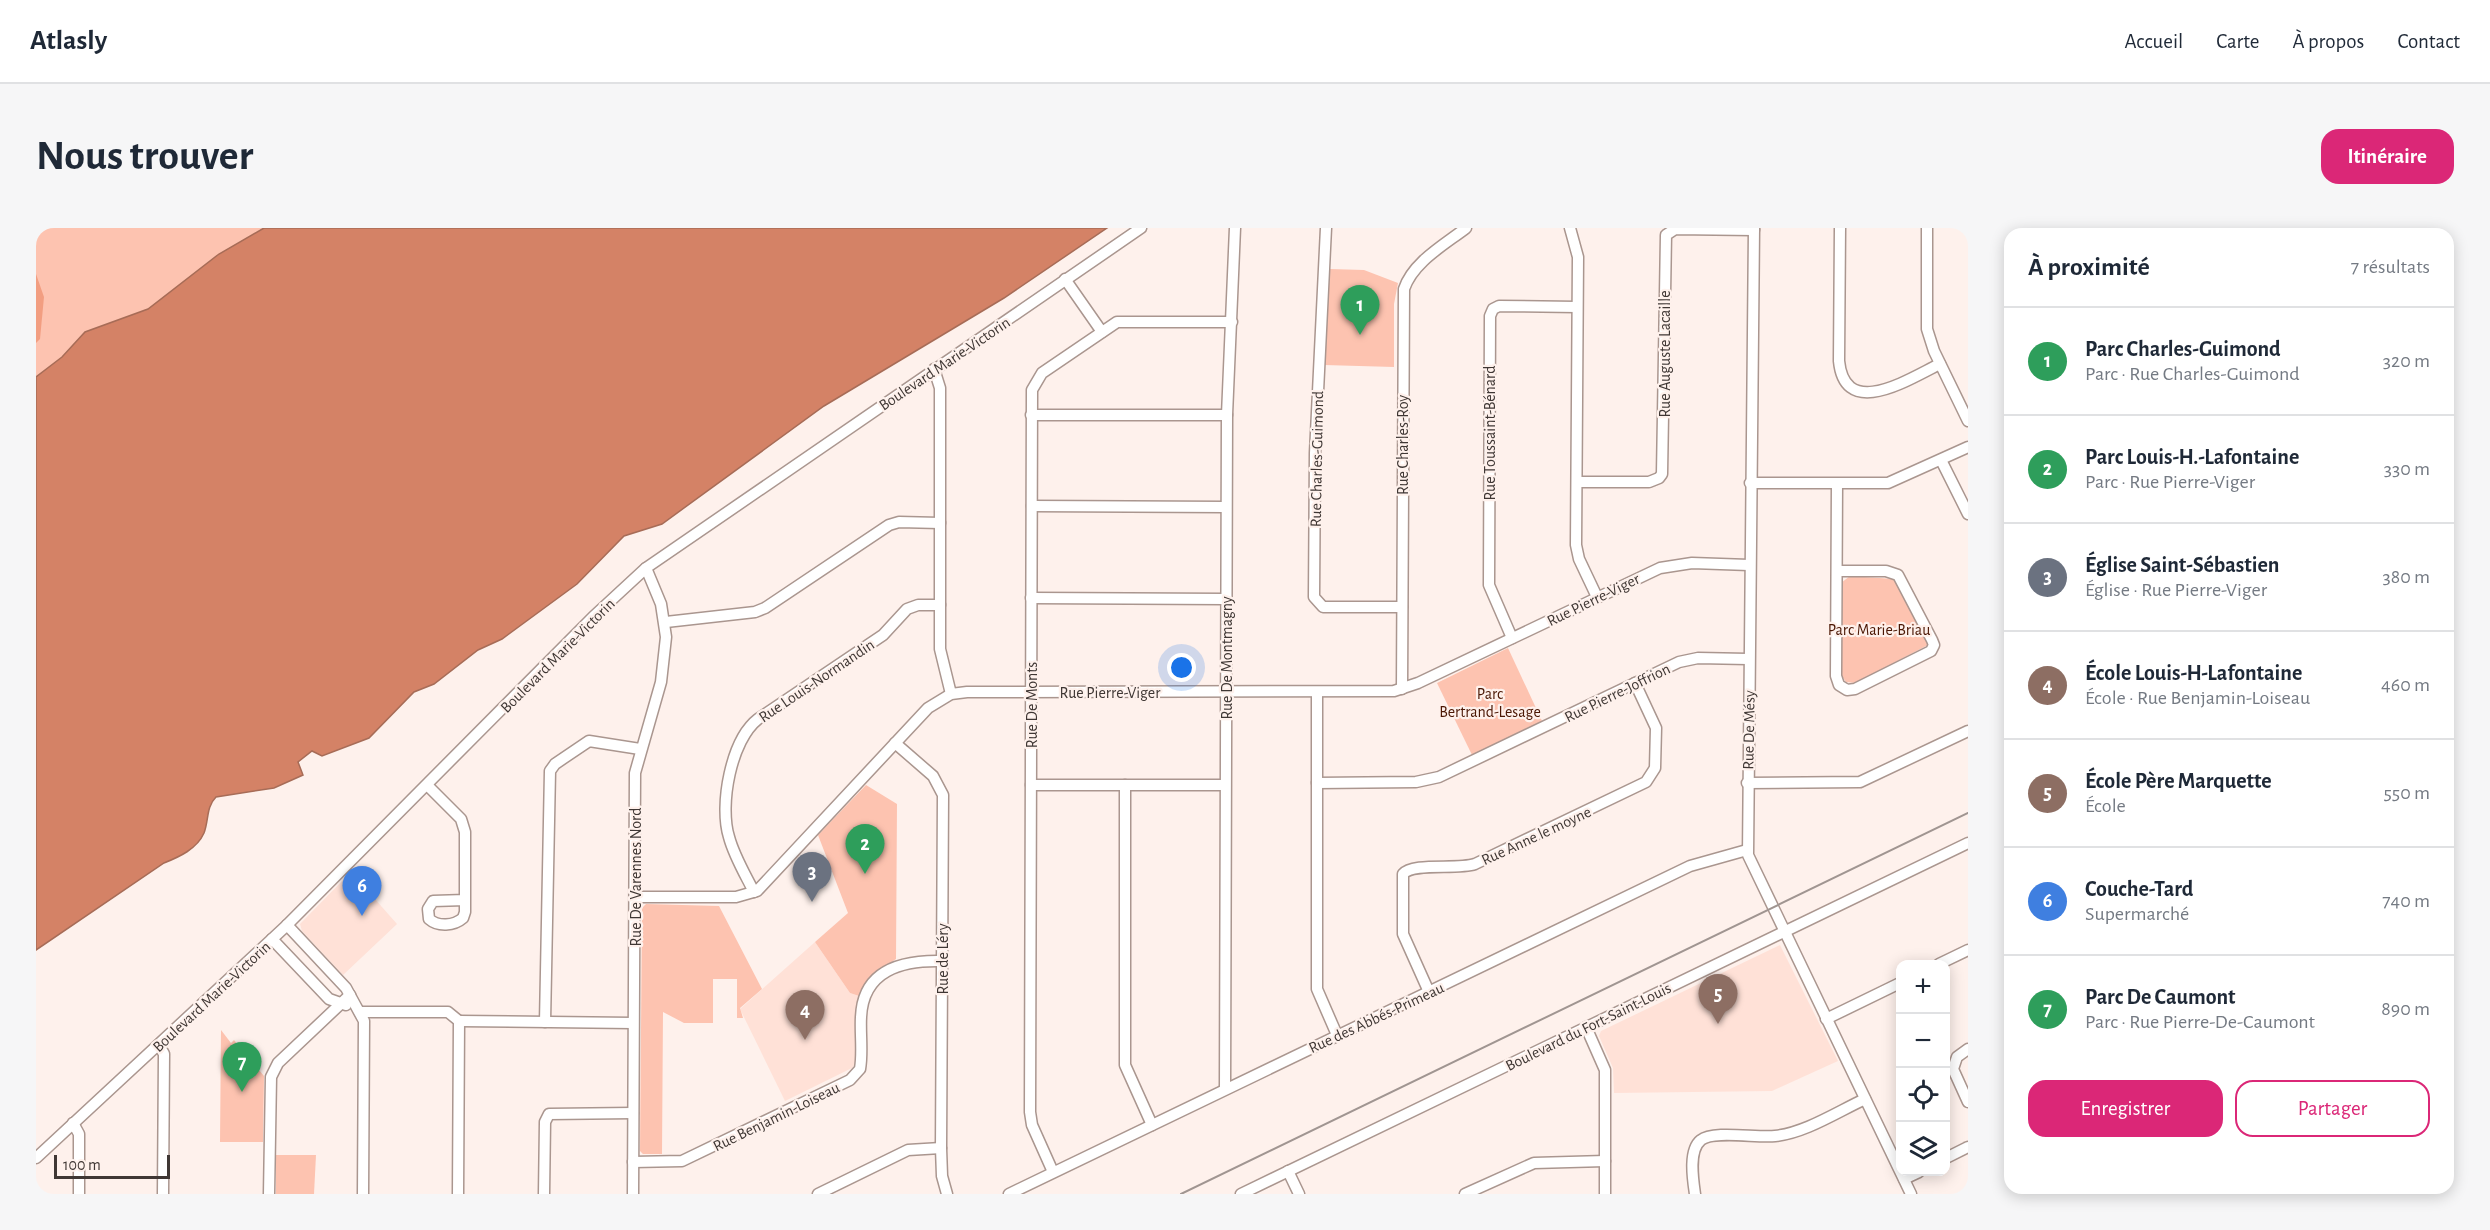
<!DOCTYPE html>
<html lang="fr">
<head>
<meta charset="utf-8">
<style>
  body { margin:0; font-family:"Alegreya Sans",sans-serif; background:#f6f6f7; color:#1f2937 }
  .controls { position:absolute; right:18px; bottom:18px; display:grid; overflow:hidden; border-radius:12px; box-shadow:0 3px 15px #0003 }
  .controls button { width:54px; height:54px; display:grid; place-items:center; padding:0; border:0; border-bottom:2px solid #e0e1e3; background:#fff; color:#1f2937; font:30px sans-serif }
  .scale { position:absolute; left:18px; bottom:15px; width:116px; box-sizing:border-box; padding-left:6px; border:3px solid #3f3734; border-top:0; font-size:16px; line-height:21px; white-space:nowrap; color:#3f3734; -webkit-text-stroke:4px #fef1ec; paint-order:stroke }
  .you { position:absolute; left:1146px; top:440px; width:21px; height:21px; margin:-15px; border:4px solid #fff; border-radius:50%; background:#1a73e8; box-shadow:0 0 0 9px #1a73e833 }
  .badge { display:grid; place-items:center; width:39px; height:39px; border-radius:50%; background:#db2777; color:#fff; font-size:20px; font-weight:700 }
  .pin { position:absolute; translate:-50% -50px; filter:drop-shadow(0 2px 3px #0008) }
  .pin::after { content:''; position:absolute; top:32px; width:21px; height:18px; background:inherit; clip-path:polygon(0 0,100% 0,50% 100%) }
  .list { margin:0; padding:0; list-style:none }
  h2 { display:flex; justify-content:space-between; align-items:center; height:78px; margin:0; padding:0 24px; font-size:26px }
  h2 small { font-size:20px; font-weight:400; color:#747a83 }
  .list li { display:grid; grid-template-columns:39px 1fr auto; gap:18px; align-items:center; box-sizing:border-box; height:108px; padding:0 24px; border-top:2px solid #e0e1e3 }
  .list b { display:block; font-size:22px; white-space:nowrap }
  .list p { margin:0; font-size:20px; white-space:nowrap; color:#747a83 }
  .list em { font-size:20px; font-style:normal; color:#747a83 }
  .actions { display:flex; gap:12px; padding:18px 24px }
  .actions a { flex:1; padding:14px 0; border:2px solid #db2777; border-radius:18px; text-align:center; font-size:21px; color:#db2777 }
  .actions .main { background:#db2777; color:#fff }
  .icon { flex:none; width:33px; height:33px; fill:none; stroke:currentColor; stroke-width:2; stroke-linecap:round; stroke-linejoin:round }
  .map { position:relative; flex:none; width:1932px; height:966px; overflow:hidden; border-radius:18px }
  header { display:flex; align-items:center; gap:36px; box-sizing:border-box; height:84px; padding:0 30px; background:#fff; border-bottom:2px solid #e0e1e3 }
  header strong { font-size:28px }
  nav { display:flex; gap:33px; margin-inline-start:auto; font-size:21px }
  .intro { display:flex; align-items:center; justify-content:space-between; box-sizing:border-box; height:144px; padding:0 36px }
  h1 { margin:0; font-size:42px }
  .button { padding:15px 27px; border-radius:18px; background:#db2777; color:#fff; font-size:21px; font-weight:700 }
  main { display:flex; gap:36px; padding:0 36px }
  aside { flex:1; background:#fff; border-radius:18px; box-shadow:0 3px 15px #0003 }
  .map>svg:first-child { display:block }
  .built { fill:#ffe1d7 }
  .green { fill:#fdc3b0 }
  .forest { fill:#f29e81 }
  .water { fill:#d48266; stroke:#a76c57; stroke-width:1.5 }
  .lines { fill:none; stroke-linecap:round; stroke-linejoin:round }
  .minor-casing { stroke:#aa968f; stroke-width:13 }
  .minor { stroke:#fff; stroke-width:10 }
  .rail { stroke:#a09591; stroke-width:2 }
  .labels { text-anchor:middle; stroke-width:4.5; stroke-linejoin:round; paint-order:stroke }
  .street-label { font-size:16px; fill:#3f3734; stroke:#fef1ec }
  .park-label { font-size:16px; fill:#4b1704; stroke:#fef1ec }
</style>
</head>
<body>
<header>
<strong>Atlasly</strong>
<nav><a>Accueil</a><a>Carte</a><a>À propos</a><a>Contact</a></nav>
</header>
<div class="intro"><h1>Nous trouver</h1><a class="button">Itinéraire</a></div>
<main>
<div class="map">
<svg width="1932" height="966" viewBox="0 0 1932 966">
  <rect width="100%" height="100%" fill="#fef1ec"/>
  <!-- built -->
  <g class="built">
    <polygon points="315,644 361,696 307,747 266,703 264,696"/>
    <polygon points="779,714 814,765 823,768 819,788 819,836 816,840 749,873 704,781"/>
    <polygon points="1744,717 1802,833 1736,863 1578,865 1577,840 1563,808 1565,803"/>
  </g>
  <!-- green -->
  <g class="green">
    <polygon points="0,0 228,0 183,26 112,81 49,104 26,129 0,149"/>
    <polygon points="1294,41 1328,42 1362,55 1358,76 1358,139 1288,137"/>
    <polygon points="1814,348 1858,351 1892,417 1819,455 1810,454 1805,447 1805,355"/>
    <polygon points="1472,420 1506,493 1436,527 1401,455"/>
    <polygon points="830,557 861,576 860,731 835,748 823,768 814,765 779,714 812,685 782,607"/>
    <polygon points="610,676 683,678 726,761 704,780 707,790 701,790 701,751 677,751 677,795 648,795 627,784 626,926 607,926 604,923 606,680"/>
    <polygon points="185,802 195,815 198,812 228,848 227,914 184,914"/>
    <polygon points="240,927 280,927 278,966 240,966"/>
  </g>
  <!-- forest -->
  <polygon class="forest" points="0,46 8,69 4,111 0,115"/>
  <!-- water -->
  <path class="water" d="M 228,0 L 1071,0 L 968,70 L 788,178 L 626,296 L 588,308 L 541,356 L 466,411 L 442,422 L 398,456 L 378,464 L 333,510 L 286,528 L 276,523 L 262,534 L 267,547 L 238,560 L 180,569 C 170,579 173,592 168,605 C 161,621 143,629 128,635 L 0,722 L 0,149 L 26,129 L 49,104 L 112,81 L 183,26 Z"/>
  <g class="lines">
    <!-- minor casing -->
    <g class="minor-casing">
      <g id="minor">
        <polyline points="1290,0 1279,225 1278,369 1287,379 1366,379"/>
        <polyline points="1534,0 1542,29 1540,317 1543,331 1561,369"/>
        <polyline points="1718,0 1712,627 1875,966"/>
        <path d="M 1804,0 L 1803,133 C 1809,194 1876,149 1904,136"/>
        <polyline points="1891,0 1891,101 1898,123 1932,193"/>
        <polyline points="1029,51 1066,104"/>
        <polyline points="898,141 904,160 904,421 915,466"/>
        <polyline points="995,187 1191,187"/>
        <polyline points="1905,232 1932,286"/>
        <polyline points="1541,254 1613,254 1623,250 1626,246 1630,7 1639,1 1718,2"/>
        <polyline points="1714,255 1852,255 1932,219"/>
        <polyline points="1801,256 1800,448 1803,457 1811,462 1819,461 1895,423 1898,417 1896,412 1862,347 1850,343 1802,343"/>
        <polyline points="996,278 1190,279"/>
        <polyline points="995,370 1190,371"/>
        <polyline points="630,394 719,384 729,380 853,297 863,294 904,295"/>
        <polyline points="1476,410 1453,357 1454,88 1457,81 1463,78 1541,79"/>
        <path d="M 1366,461 L 1368,61 C 1377,34 1408,17 1430,0"/>
        <polyline points="1281,464 1281,761 1301,807"/>
        <polyline points="859,515 897,548 907,567 905,920 906,948 911,966"/>
        <polyline points="1281,555 1380,554 1403,549 1643,434 1662,430 1712,431"/>
        <polyline points="1711,555 1824,554 1932,503"/>
        <path d="M 391,557 L 425,591 L 429,604 L 429,684 L 427,690 C 418,698 402,699 393,691 L 392,681 L 397,673 L 429,672"/>
        <polyline points="995,557 1189,557"/>
        <polyline points="1089,557 1089,837 1116,897"/>
        <path d="M 718,664 C 709,646 698,628 693,609 C 683,577 695,512 722,491 L 847,407 L 871,381 L 882,377 L 904,377"/>
        <polyline points="599,669 700,669 721,663 892,480 915,466 931,464 1358,463 1382,455 1624,340 1656,335 1713,337"/>
        <polyline points="251,697 310,760 328,793 327,966"/>
        <polyline points="236,711 293,771 310,777"/>
        <polyline points="1903,736 1932,722"/>
        <path d="M 1393,764 L 1367,706 L 1367,646 C 1377,634 1421,642 1439,636 L 1610,554 L 1619,540 L 1620,500 L 1599,455"/>
        <polyline points="324,784 412,784 423,793 422,966"/>
        <polyline points="1790,791 1864,755"/>
        <polyline points="423,793 597,795"/>
        <polyline points="509,794 514,543 519,536 553,513 604,521"/>
        <polyline points="1550,799 1569,842 1569,966"/>
        <polyline points="123,817 128,826 127,966"/>
        <polyline points="1932,821 1921,829 1917,841 1932,874"/>
        <polyline points="1189,861 1191,187 1199,0"/>
        <polyline points="37,895 43,906 43,966"/>
        <polyline points="0,930 249,699 557,389 610,340 1105,0"/>
        <polyline points="1910,930 1932,919"/>
        <path d="M 597,934 L 646,933 L 814,852 L 824,841 C 827,824 824,806 825,789 C 827,742 866,732 906,733"/>
        <polyline points="1252,943 1263,966"/>
        <polyline points="1017,944 996,897 994,884 996,162 1006,145 1081,94 1196,94"/>
        <polyline points="1868,951 1883,944"/>
        <polyline points="233,966 235,849 242,835 314,767"/>
        <polyline points="508,966 509,894 513,886 597,885"/>
        <polyline points="597,966 599,545 625,454 630,409 625,376 610,340"/>
        <polyline points="782,966 872,922 905,920"/>
        <polyline points="973,966 1654,638 1711,622"/>
        <polyline points="1205,966 1932,615"/>
        <polyline points="1429,966 1498,935 1569,933"/>
        <path d="M 1659,966 C 1657,952 1652,922 1665,912 C 1677,902 1721,910 1739,908 C 1769,905 1801,884 1829,871"/>
      </g>
    </g>
    <!-- minor -->
    <use href="#minor" class="minor"/>
    <!-- rail -->
    <polyline class="rail" points="1145,966 1932,585"/>
  </g>
  <g class="labels">
    <!-- street labels -->
    <g class="street-label">
      <text transform="translate(1628 126) rotate(-90)" y="6">Rue Auguste Lacaille</text>
      <text transform="translate(908 135) rotate(-34)" y="6">Boulevard Marie-Victorin</text>
      <text transform="translate(1453 205) rotate(-90)" y="6">Rue Toussaint-Bénard</text>
      <text transform="translate(1366 217) rotate(-90)" y="6">Rue Charles-Roy</text>
      <text transform="translate(1280 231) rotate(-89)" y="6">Rue Charles-Guimond</text>
      <text transform="translate(1557 371) rotate(-26)" y="6">Rue Pierre-Viger</text>
      <text transform="translate(521 427) rotate(-45)" y="6">Boulevard Marie-Victorin</text>
      <text transform="translate(1190 430) rotate(-90)" y="6">Rue De Montmagny</text>
      <text transform="translate(780 452) rotate(-34)" y="6">Rue Louis-Normandin</text>
      <text x="1074" y="470">Rue Pierre-Viger</text>
      <text transform="translate(1581 464) rotate(-26)" y="6">Rue Pierre-Joffrion</text>
      <text transform="translate(995 477) rotate(-90)" y="6">Rue De Monts</text>
      <text transform="translate(1712 502) rotate(-89)" y="6">Rue De Mésy</text>
      <text transform="translate(1500 607) rotate(-25)" y="6">Rue Anne le moyne</text>
      <text transform="translate(599 649) rotate(-90)" y="6">Rue De Varennes Nord</text>
      <text transform="translate(906 731) rotate(-90)" y="6">Rue de Léry</text>
      <text transform="translate(175 768) rotate(-43)" y="6">Boulevard Marie-Victorin</text>
      <text transform="translate(1340 789) rotate(-25)" y="6">Rue des Abbés-Primeau</text>
      <text transform="translate(1552 798) rotate(-26)" y="6">Boulevard du Fort-Saint-Louis</text>
      <text transform="translate(740 888) rotate(-26)" y="6">Rue Benjamin-Loiseau</text>
    </g>
    <!-- park labels -->
    <g class="park-label">
      <text x="1843" y="407">Parc Marie-Briau</text>
      <text x="1454" y="471">Parc<tspan x="1454" dy="18">Bertrand-Lesage</tspan></text>
    </g>
  </g>
</svg>
<div class="controls">
<button>+</button>
<button>−</button>
<button><svg class="icon" aria-label="locate" viewBox="0 0 24 24"><circle cx="12" cy="12" r="6"/><path d="M12 2v4M12 18v4M2 12h4M18 12h4"/></svg></button>
<button><svg class="icon" aria-label="layers" viewBox="0 0 24 24"><path d="M12 4l9 5-9 5-9-5zM3 14l9 5 9-5"/></svg></button>
</div>
<div class="scale">100 m</div>
<div class="you"></div>
<div class="pin badge" style="left:1324px;top:107px;background:#2e9e5b">1</div>
<div class="pin badge" style="left:829px;top:646px;background:#2e9e5b">2</div>
<div class="pin badge" style="left:776px;top:674px;background:#6b7280">3</div>
<div class="pin badge" style="left:769px;top:812px;background:#8d6e63">4</div>
<div class="pin badge" style="left:1682px;top:796px;background:#8d6e63">5</div>
<div class="pin badge" style="left:326px;top:688px;background:#3f7fe0">6</div>
<div class="pin badge" style="left:206px;top:864px;background:#2e9e5b">7</div>
</div>
<aside>
<h2>À proximité<small>7 résultats</small></h2>
<ul class="list">
<li><span class="badge" style="background:#2e9e5b">1</span><div><b>Parc Charles-Guimond</b><p>Parc · Rue Charles-Guimond</p></div><em>320 m</em></li>
<li><span class="badge" style="background:#2e9e5b">2</span><div><b>Parc Louis-H.-Lafontaine</b><p>Parc · Rue Pierre-Viger</p></div><em>330 m</em></li>
<li><span class="badge" style="background:#6b7280">3</span><div><b>Église Saint-Sébastien</b><p>Église · Rue Pierre-Viger</p></div><em>380 m</em></li>
<li><span class="badge" style="background:#8d6e63">4</span><div><b>École Louis-H-Lafontaine</b><p>École · Rue Benjamin-Loiseau</p></div><em>460 m</em></li>
<li><span class="badge" style="background:#8d6e63">5</span><div><b>École Père Marquette</b><p>École</p></div><em>550 m</em></li>
<li><span class="badge" style="background:#3f7fe0">6</span><div><b>Couche-Tard</b><p>Supermarché</p></div><em>740 m</em></li>
<li><span class="badge" style="background:#2e9e5b">7</span><div><b>Parc De Caumont</b><p>Parc · Rue Pierre-De-Caumont</p></div><em>890 m</em></li>
</ul>
<div class="actions"><a class="main">Enregistrer</a><a>Partager</a></div>
</aside>
</main>
</body>
</html>
